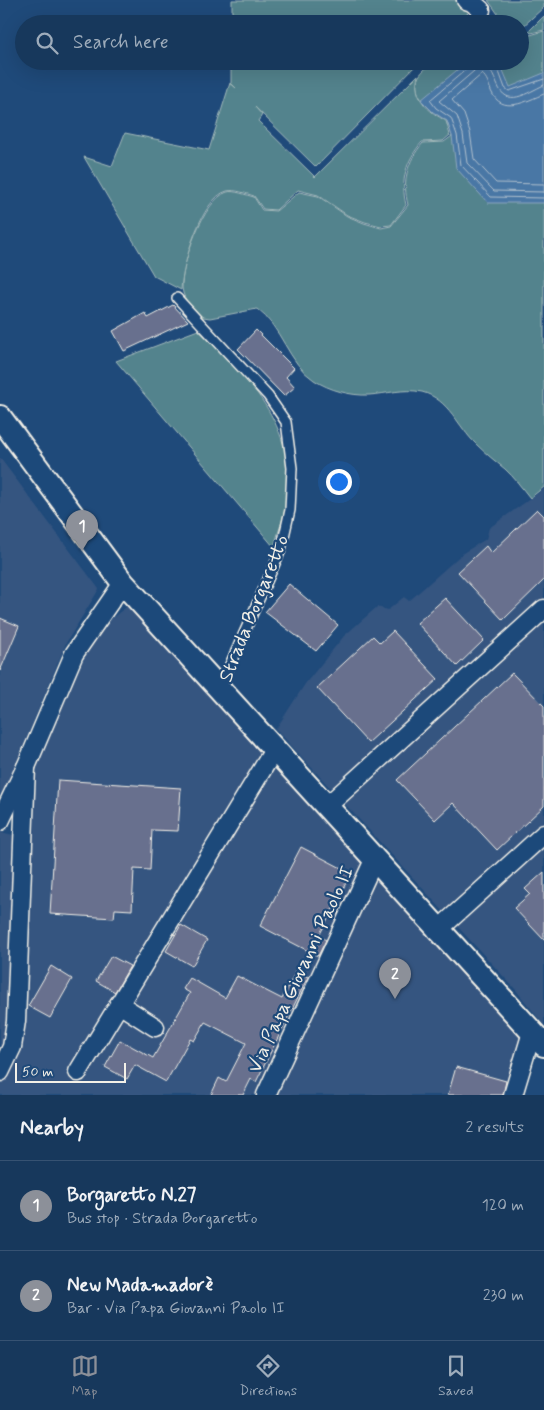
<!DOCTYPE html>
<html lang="en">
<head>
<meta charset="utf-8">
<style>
  body { margin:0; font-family:Mynerve,sans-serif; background:#203f62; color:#f1f3f6 }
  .scale { position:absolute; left:15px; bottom:12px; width:111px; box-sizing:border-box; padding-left:5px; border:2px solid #f4f1e8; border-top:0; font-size:14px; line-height:18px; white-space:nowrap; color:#f4f1e8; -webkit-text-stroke:4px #1f4a7a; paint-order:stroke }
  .you { position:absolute; left:338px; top:481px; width:18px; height:18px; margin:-12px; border:4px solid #fff; border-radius:50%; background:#1a73e8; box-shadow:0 0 0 8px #1a73e833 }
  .badge { display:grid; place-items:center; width:32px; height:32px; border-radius:50%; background:#8c9099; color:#fff; font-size:16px; font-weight:700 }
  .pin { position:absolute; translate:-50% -41px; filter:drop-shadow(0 1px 2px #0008) }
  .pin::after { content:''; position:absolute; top:26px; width:18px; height:15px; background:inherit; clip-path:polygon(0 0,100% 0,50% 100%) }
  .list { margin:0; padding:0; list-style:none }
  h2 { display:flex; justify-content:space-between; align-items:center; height:65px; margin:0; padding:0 20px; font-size:21px }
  h2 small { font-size:16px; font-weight:400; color:#9eacbb }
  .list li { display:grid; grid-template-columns:32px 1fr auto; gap:15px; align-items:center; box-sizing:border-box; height:90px; padding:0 20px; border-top:1px solid #365272 }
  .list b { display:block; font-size:19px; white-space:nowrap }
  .list p { margin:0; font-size:16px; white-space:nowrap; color:#9eacbb }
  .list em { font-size:16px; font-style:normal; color:#9eacbb }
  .icon { flex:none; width:28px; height:28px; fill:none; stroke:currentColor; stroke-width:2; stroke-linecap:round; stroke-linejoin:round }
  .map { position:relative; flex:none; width:544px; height:1095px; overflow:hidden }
  .search { position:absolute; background:#17385c; box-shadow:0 5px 20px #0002; left:15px; right:15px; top:15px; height:55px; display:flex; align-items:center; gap:12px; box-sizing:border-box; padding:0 18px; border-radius:28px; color:#9eacbb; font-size:19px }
  .sheet { height:245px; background:#17385c }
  nav { display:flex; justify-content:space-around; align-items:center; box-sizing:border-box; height:70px; border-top:1px solid #365272; background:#17385c; font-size:14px; color:#9eacbb }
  nav a { display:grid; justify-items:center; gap:2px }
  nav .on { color:#8c9099 }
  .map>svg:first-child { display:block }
  .built { fill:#355580 }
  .green { fill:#53838d; stroke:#a4baba }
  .water { fill:#4a77a5; stroke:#8ea8c0 }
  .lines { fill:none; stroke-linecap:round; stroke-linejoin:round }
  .shore { stroke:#b0c0cd; stroke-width:1 }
  .building { fill:#686f8e; stroke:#f4f1e8 }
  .service-casing { stroke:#f4f1e8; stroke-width:12 }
  .minor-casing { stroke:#f4f1e8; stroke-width:21 }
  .tertiary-casing { stroke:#f4f1e8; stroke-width:26 }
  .service { stroke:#1f4a7a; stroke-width:9 }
  .minor { stroke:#1f4a7a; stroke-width:18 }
  .tertiary { stroke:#1f4a7a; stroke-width:22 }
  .labels { text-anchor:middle; stroke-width:4.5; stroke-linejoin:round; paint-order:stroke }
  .street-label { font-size:20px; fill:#f4f1e8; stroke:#1f4a7a }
</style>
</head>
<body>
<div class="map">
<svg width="544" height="1095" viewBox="0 0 544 1095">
  <rect width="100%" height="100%" fill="#1f4a7a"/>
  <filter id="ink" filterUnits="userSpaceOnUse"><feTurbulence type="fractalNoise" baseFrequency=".02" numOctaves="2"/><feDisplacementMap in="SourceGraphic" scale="10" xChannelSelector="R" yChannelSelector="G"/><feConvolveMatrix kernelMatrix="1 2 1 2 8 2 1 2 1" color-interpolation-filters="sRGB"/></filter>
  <g filter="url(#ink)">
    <!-- built -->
    <g class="built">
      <polygon points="0,458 99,589 66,643 0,802"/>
      <polygon points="544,489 544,1025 515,989 276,729 305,684 344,636 377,607 388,610 404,597 409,601 463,553 486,539 489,528"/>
      <polygon points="130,604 526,1037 508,1095 0,1095 0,1085 10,1071 20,1048 23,1026 34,784 38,763 74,675 92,645 112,618"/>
      <polygon points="0,832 18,836 10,1019 0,1057"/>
    </g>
    <!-- green -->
    <g class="green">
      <polygon points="232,0 477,0 479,2 457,24 232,24"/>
      <polygon points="488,0 544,0 544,7 520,29 520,24 505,24"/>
      <polygon points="544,16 544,30 531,33 529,31"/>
      <path d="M 544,31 L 544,487 L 530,498 C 522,488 514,477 505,469 C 495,461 485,453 476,444 C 458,427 449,399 422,392 C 403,388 387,394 369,395 C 351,396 329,390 314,380 C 288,363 282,327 257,309 L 210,318 L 196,316 C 191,308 183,298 182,288 C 181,265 203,200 227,192 C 234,190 246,195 254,197 L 262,210 L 276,211 L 299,192 L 318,196 L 347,216 L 364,223 L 381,228 L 391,226 L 408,205 C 402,182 407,161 423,143 L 444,142 L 452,136 L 447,121 C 433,112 409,96 419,76 C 422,71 429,66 433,61 L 520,61 L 520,38 Z"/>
      <path d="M 231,61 L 420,61 L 316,167 L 255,107 L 262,115 L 258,121 L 315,177 L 418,75 C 412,98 428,111 446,121 L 450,135 L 443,141 L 422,142 C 406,161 400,180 406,205 L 391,225 L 381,226 L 365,222 L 347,215 L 318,195 L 298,190 L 276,210 L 263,209 L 254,196 C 247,194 235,189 227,191 C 201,198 182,266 181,290 L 154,276 L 84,157 L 112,166 L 125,133 L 209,150 L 230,83 L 236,88 L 231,83 Z"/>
      <path d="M 198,330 C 251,380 302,431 285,510 C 282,523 277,535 274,547 L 116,361 Z"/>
    </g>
    <!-- water -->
    <polygon class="water" points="468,61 499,61 510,87 544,73 544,203 488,203 456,168 452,136 447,121 433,112 421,100"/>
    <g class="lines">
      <!-- shore -->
      <g class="shore">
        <polyline points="471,61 469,67 430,100 436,108 451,118 457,135 461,165 491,197 544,198"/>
        <polyline points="477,61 474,71 439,101 457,116 463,134 467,163 494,191 544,192"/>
        <path d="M 489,61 C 489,69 494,77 497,84 C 507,109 526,93 544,85"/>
        <polyline points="495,61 505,88 509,91 544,79"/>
        <path d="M 544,94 C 526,101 502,116 491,91 C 489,85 487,78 482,74 L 452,100 L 464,114 L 470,132 L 474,159 L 496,183 L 544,184"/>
      </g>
    </g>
    <!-- building -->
    <g class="building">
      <polygon points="173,305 188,321 124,351 113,331 145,313 148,318"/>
      <polygon points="256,330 294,368 286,377 295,387 284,396 238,349"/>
      <polygon points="537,509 544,516 544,580 503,620 458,572 486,546 491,553"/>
      <polygon points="289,584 338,625 316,651 265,612"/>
      <polygon points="445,598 484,640 457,666 417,623"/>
      <polygon points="0,618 19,626 0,671"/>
      <polygon points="393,631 438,679 368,743 317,688 373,636 380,643"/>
      <polygon points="512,673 544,706 544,806 497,850 453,803 435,820 397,780"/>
      <polygon points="58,780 181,788 178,831 152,830 150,870 134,869 132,910 115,909 114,918 50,914"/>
      <polygon points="301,847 351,873 319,936 326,940 318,956 260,926"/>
      <polygon points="544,872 544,940 514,908 530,894 525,889"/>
      <polygon points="181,925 207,940 192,966 166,951"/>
      <polygon points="111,956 130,966 115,992 96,981"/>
      <polygon points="51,966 72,979 50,1018 28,1006"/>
      <polygon points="296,971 308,977 256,1082 251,1079 243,1095 211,1095 219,1078 226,1082 246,1043 205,1022 194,1041 190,1039 166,1082 135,1065 127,1079 105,1067 120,1040 153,1058 190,993 183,989 190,978 225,998 237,976 282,999"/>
      <polygon points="456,1067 506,1081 503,1095 448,1095"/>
    </g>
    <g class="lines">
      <!-- service casing -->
      <g class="service-casing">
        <polyline id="service" points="177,298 268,396 286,422 292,468 290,510 281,550 220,687"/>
      </g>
      <!-- minor casing -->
      <g class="minor-casing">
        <g id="minor">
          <polyline points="466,0 472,2 481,10"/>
          <polyline points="326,807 544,609"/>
          <polyline points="0,821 26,767 74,654 123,583"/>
          <polyline points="437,931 544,834"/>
          <polyline points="119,1004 155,1027"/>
          <polyline points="0,1072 12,1047 16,1021 26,767"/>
          <polyline points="78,1072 274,750"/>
          <polyline points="266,1095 374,860"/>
          <polyline points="513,1095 532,1032"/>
        </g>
      </g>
      <!-- tertiary casing -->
      <g class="tertiary-casing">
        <polyline id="tertiary" points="0,417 123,583 544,1045"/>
      </g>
      <!-- service -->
      <use href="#service" class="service"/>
      <!-- minor -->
      <use href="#minor" class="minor"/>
      <!-- tertiary -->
      <use href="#tertiary" class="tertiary"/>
    </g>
  </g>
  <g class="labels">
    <!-- street labels -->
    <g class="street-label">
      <text transform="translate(253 608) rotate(-68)" y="7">Strada Borgaretto</text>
      <text transform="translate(300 969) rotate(-65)" y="7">Via Papa Giovanni Paolo II</text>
    </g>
  </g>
</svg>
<div class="scale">50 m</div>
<div class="you"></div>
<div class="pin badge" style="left:82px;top:551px">1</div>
<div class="pin badge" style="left:395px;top:999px">2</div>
<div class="search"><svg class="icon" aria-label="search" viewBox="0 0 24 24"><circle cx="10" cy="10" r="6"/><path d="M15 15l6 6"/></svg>Search here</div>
</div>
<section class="sheet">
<h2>Nearby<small>2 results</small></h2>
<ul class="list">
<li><span class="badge">1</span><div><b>Borgaretto N.27</b><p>Bus stop · Strada Borgaretto</p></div><em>120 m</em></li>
<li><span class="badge">2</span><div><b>New Madamadorè</b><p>Bar · Via Papa Giovanni Paolo II</p></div><em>230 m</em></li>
</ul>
</section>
<nav>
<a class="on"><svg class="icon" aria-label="map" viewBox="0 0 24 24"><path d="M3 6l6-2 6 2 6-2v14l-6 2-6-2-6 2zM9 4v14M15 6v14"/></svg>Map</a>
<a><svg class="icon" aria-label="directions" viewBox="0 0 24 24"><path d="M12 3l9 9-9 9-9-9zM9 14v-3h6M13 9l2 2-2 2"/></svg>Directions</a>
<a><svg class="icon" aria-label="saved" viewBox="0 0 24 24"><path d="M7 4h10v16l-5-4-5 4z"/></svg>Saved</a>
</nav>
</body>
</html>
